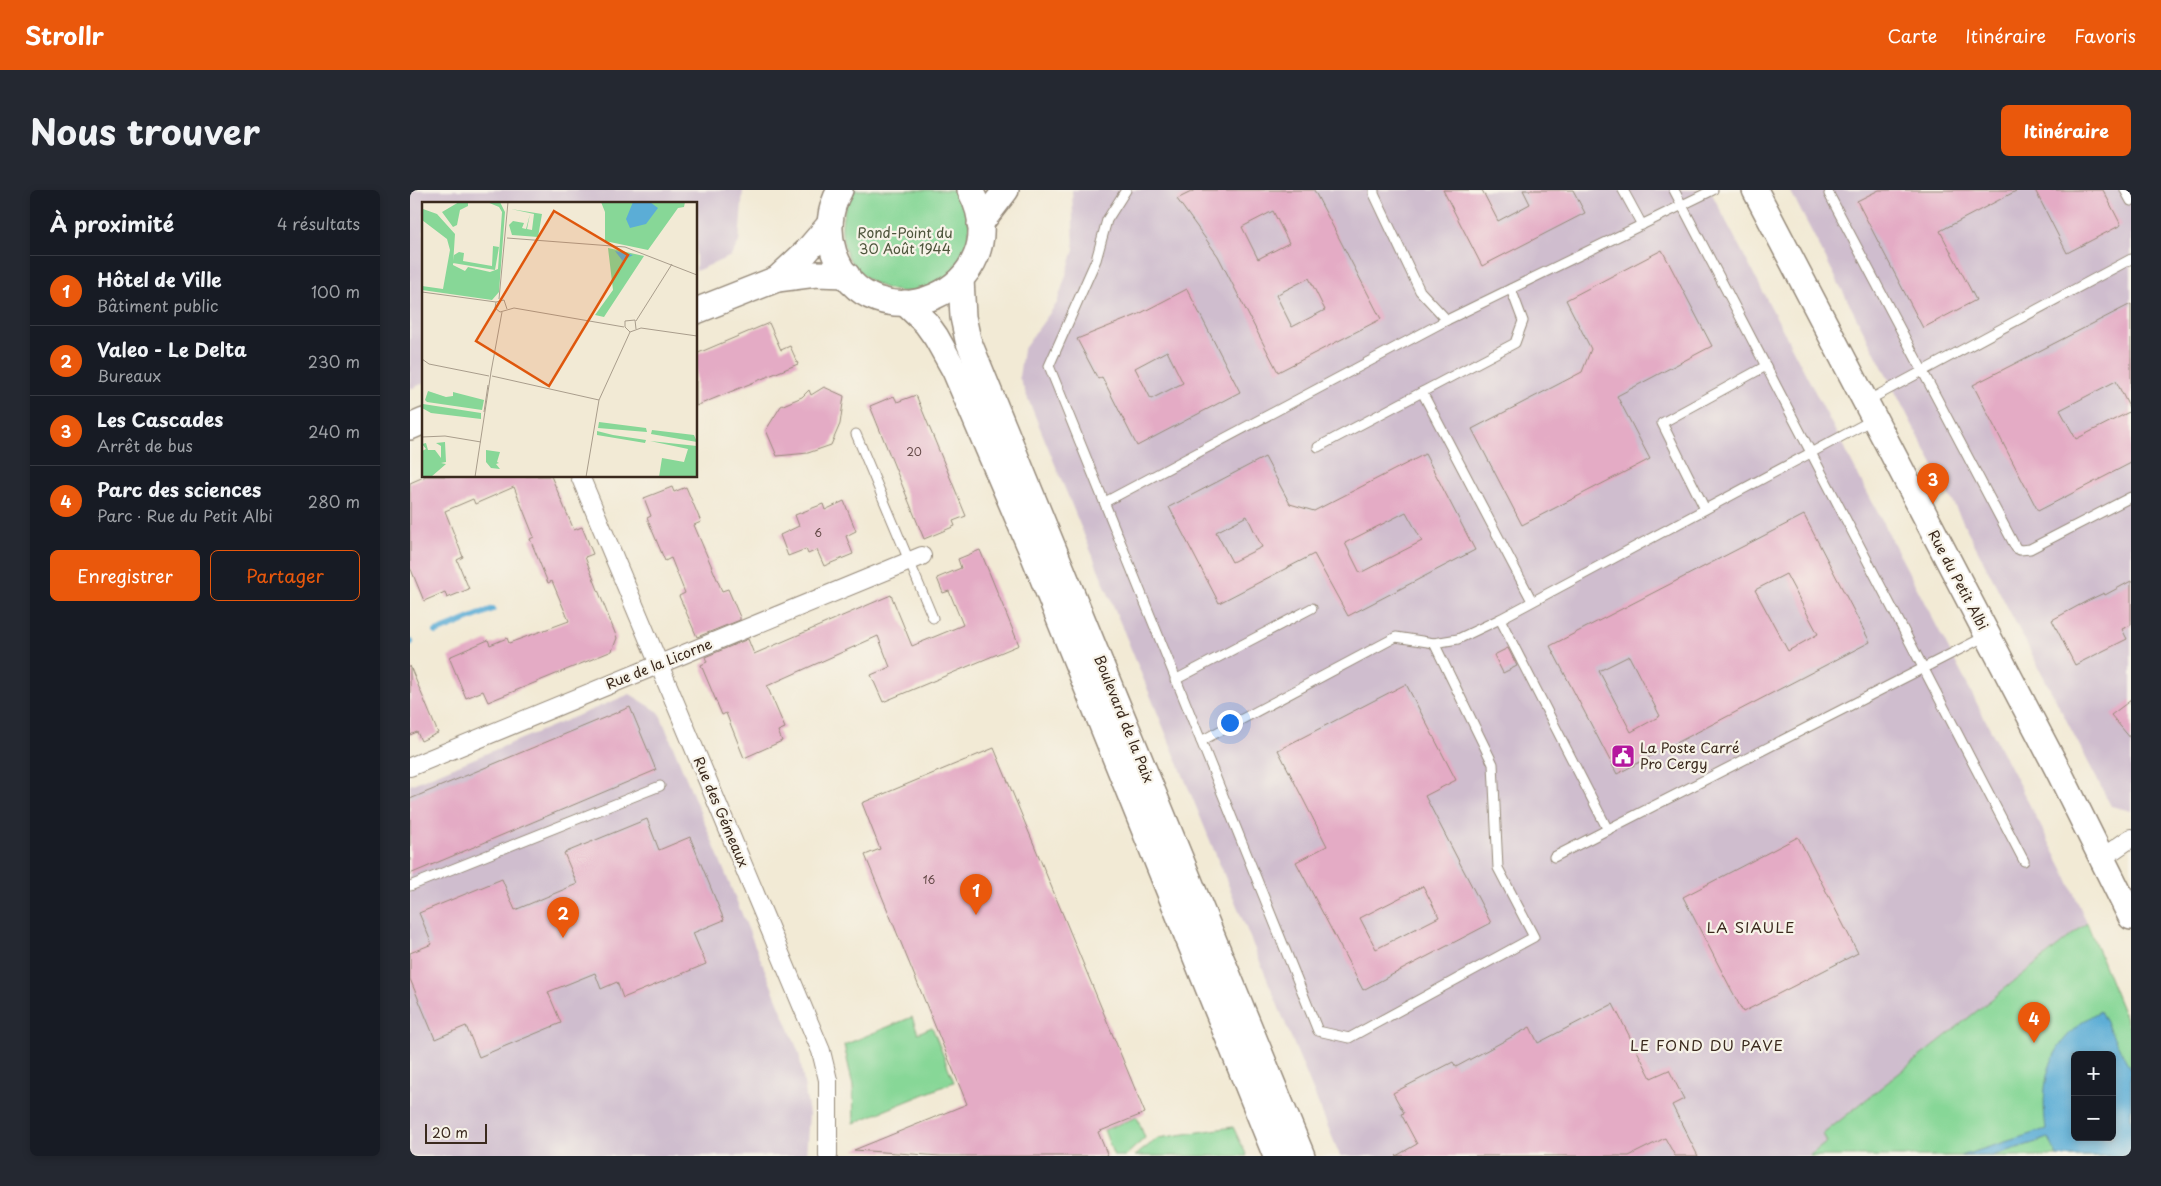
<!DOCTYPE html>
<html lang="fr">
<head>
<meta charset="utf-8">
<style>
  body { margin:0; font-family:"Playpen Sans",sans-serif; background:#242831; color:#f1f3f6 }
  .controls { position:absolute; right:15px; bottom:15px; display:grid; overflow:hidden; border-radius:8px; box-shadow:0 2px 8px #0003 }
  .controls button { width:45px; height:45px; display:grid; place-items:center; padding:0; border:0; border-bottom:1px solid #363941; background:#171b24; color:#f1f3f6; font:25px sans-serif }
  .scale { position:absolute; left:15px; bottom:12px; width:62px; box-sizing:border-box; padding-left:5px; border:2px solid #3b2a1e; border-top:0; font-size:14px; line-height:18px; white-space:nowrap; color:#3b2a1e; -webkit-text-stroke:4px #f7f3e8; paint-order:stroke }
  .you { position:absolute; left:819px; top:532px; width:18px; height:18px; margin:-12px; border:4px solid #fff; border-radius:50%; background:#1a73e8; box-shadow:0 0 0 8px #1a73e833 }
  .badge { display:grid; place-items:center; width:32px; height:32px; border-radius:50%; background:#ea580c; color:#fff; font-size:16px; font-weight:700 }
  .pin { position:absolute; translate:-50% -41px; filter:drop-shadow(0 1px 2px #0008) }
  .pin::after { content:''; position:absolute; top:26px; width:18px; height:15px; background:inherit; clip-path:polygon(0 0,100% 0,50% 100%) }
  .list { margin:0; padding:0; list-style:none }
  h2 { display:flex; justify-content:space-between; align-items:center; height:65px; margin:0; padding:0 20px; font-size:21px }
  h2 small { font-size:16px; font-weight:400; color:#9ea1a6 }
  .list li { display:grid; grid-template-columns:32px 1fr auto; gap:15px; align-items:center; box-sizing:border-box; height:70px; padding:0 20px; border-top:1px solid #363941 }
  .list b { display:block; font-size:19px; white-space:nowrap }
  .list p { margin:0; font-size:16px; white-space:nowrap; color:#9ea1a6 }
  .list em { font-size:16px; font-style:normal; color:#9ea1a6 }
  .actions { display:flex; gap:10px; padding:15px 20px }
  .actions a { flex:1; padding:11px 0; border:1px solid #ea580c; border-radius:8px; text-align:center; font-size:18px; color:#ea580c }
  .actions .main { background:#ea580c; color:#fff }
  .map { position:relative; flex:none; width:1721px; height:966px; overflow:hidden; border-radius:8px }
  header { display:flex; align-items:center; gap:30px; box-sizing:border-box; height:70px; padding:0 25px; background:#ea580c; color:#fff }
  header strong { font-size:24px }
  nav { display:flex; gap:28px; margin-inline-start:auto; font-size:18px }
  .intro { display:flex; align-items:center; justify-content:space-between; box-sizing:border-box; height:120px; padding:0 30px }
  h1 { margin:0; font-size:35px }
  .button { padding:12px 22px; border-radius:8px; background:#ea580c; color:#fff; font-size:18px; font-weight:700 }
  main { display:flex; gap:30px; padding:0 30px }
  aside { flex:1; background:#171b24; border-radius:8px; box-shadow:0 2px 8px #0003 }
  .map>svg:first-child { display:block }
  .industrial { fill:#cfbdce }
  .green { fill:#87d797; stroke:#61805a; fill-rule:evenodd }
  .water { fill:#5badd6; stroke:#4b6c7a; fill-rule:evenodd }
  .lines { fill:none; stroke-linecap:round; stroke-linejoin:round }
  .stream { stroke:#5badd6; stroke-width:6 }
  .building { fill:#e4abc5; fill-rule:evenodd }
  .lane-casing { stroke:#968a7a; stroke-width:11 }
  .street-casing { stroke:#968a7a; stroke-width:20 }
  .secondary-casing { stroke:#968a7a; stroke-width:28 }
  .lane { stroke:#fff; stroke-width:9 }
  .street { stroke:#fff; stroke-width:18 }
  .secondary { stroke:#fff; stroke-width:25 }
  .labels { text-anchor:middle; stroke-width:4.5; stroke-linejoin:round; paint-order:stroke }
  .number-label { font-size:11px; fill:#654a48 }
  .park-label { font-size:14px; fill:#4e553c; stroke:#f7f3e8 }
  .street-label { font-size:14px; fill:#3b2a1e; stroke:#f7f3e8 }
  .poi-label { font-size:14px; fill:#3b2a1e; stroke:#f7f3e8; text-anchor:start }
  .neighbourhood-label { font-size:15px; letter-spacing:1px; fill:#3b2a1e; stroke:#f7f3e8 }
  .inset-road { fill:none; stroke:#a99d8c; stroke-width:1 }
  .view { fill:#df570d; fill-opacity:0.15; stroke:#df570d; stroke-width:2.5 }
  .inset-edge { fill:none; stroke:#3b2a1e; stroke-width:2.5 }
</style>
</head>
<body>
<header>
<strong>Strollr</strong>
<nav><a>Carte</a><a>Itinéraire</a><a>Favoris</a></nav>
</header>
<div class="intro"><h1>Nous trouver</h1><a class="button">Itinéraire</a></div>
<main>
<aside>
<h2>À proximité<small>4 résultats</small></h2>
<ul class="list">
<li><span class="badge">1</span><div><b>Hôtel de Ville</b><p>Bâtiment public</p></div><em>100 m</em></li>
<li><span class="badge">2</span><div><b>Valeo - Le Delta</b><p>Bureaux</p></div><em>230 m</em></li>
<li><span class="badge">3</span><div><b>Les Cascades</b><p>Arrêt de bus</p></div><em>240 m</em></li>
<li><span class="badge">4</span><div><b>Parc des sciences</b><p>Parc · Rue du Petit Albi</p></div><em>280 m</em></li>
</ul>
<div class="actions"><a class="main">Enregistrer</a><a>Partager</a></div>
</aside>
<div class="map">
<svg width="1721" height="966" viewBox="0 0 1721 966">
  <rect width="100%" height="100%" fill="#f7f3e8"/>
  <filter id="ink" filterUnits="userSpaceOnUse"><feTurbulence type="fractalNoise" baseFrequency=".02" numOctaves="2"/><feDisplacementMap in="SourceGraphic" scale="10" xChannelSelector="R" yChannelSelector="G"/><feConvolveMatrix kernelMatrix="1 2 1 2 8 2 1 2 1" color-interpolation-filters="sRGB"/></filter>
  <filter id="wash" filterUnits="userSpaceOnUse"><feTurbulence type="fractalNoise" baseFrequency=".0096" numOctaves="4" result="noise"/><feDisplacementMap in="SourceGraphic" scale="20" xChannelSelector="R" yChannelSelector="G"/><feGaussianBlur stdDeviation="1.12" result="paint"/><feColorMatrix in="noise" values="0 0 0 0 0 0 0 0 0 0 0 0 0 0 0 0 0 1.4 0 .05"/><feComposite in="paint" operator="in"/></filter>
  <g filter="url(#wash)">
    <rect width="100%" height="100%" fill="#f2ead5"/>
    <!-- industrial -->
    <g class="industrial">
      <polygon points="0,0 333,0 329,52 321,66 286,81 286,14 14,14 14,193 0,199"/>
      <polygon points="662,0 1300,0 1653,679 1677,733 1413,944 1417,952 1399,966 930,966 609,187 613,160 647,113 664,60"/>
      <polygon points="1380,0 1721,0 1721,621 1701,616"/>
      <polygon points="220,504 249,522 389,863 399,924 396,966 0,966 0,595"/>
    </g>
    <!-- green -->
    <g class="green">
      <path d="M 443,0 L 547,0 C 559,17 563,38 556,58 C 524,145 393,90 443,0 Z"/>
      <path d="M 1677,733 L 1721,842 L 1721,966 L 1399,966 L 1417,952 L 1413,944 ZM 1665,865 L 1702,865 L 1702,947 L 1665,947 Z"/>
      <polygon points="502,827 508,843 522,837 544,892 444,933 443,896 434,855"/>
      <polygon points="727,927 735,948 715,966 704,966 694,940"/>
      <polygon points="823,937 837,966 725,966 748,948"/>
    </g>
    <!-- water -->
    <path class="water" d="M 1690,821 L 1721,880 L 1721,966 L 1647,966 L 1639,948 L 1582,966 L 1551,966 L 1636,939 C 1629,887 1641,847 1690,821 ZM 1665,865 L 1702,865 L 1702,947 L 1665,947 Z"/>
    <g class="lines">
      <!-- stream -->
      <g class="stream">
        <polyline points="26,442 83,419"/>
        <polyline points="0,453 1,452"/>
      </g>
    </g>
    <g id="blocks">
      <!-- building -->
      <g class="building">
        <path d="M 785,0 L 904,0 L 971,129 L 868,182 L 808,66 L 767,9 ZM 863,21 L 879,53 L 848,69 L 832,37 ZM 899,88 L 915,120 L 882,137 L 866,105 Z"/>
        <polygon points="1033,0 1072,0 1088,31 1120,14 1113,0 1163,0 1175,23 1072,76"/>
        <polygon points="1469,0 1608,0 1530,41 1566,110 1513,138 1447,11"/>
        <polygon points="1625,0 1693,0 1711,35 1657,63"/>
        <polygon points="1252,60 1302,156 1207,206 1240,269 1112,335 1062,239 1172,182 1181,159 1156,110"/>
        <path d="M 777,99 L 830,202 L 727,256 L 692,187 L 688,189 L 667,149 L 727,125 ZM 757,161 L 773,193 L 741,209 L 725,178 Z"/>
        <path d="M 1721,114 L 1721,273 L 1628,321 L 1563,195 ZM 1706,191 L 1721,221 L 1666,249 L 1650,220 Z"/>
        <polygon points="359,133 371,160 380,156 388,174 286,216 286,164"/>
        <polygon points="414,197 434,206 430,234 421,255 398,263 367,266 356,240 371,216 392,207 399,200 401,205"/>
        <polygon points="506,205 556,326 543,331 545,336 514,349 460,216 484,206 487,212"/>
        <path d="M 1015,264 L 1065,360 L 938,426 L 904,364 L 809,413 L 759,317 L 855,267 L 880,314 L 904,321 ZM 996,322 L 1012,351 L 950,383 L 935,353 ZM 837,326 L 852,357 L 822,372 L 806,342 Z"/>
        <polygon points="16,286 141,286 164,340 172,337 183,364 175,367 207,448 202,461 78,512 73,501 56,508 39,467 78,450 80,455 97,448 99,453 159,431 142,391 138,393 120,349 124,347 104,297 65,314 63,309 35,321 53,367 47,370 59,399 37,408 35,402 14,411 0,377 0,293"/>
        <polygon points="262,297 264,302 276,297 291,332 284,335 312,401 318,399 330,427 330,430 287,447 269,406 275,403 261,368 255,371 237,328 241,326 234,308"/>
        <polygon points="434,311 446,341 436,346 443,364 414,376 407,360 398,364 396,359 378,366 370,345 389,336 385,325 413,314 415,320"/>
        <path d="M 1394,325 L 1460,452 L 1207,584 L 1140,456 ZM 1376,384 L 1408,444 L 1378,461 L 1345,400 ZM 1219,466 L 1250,526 L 1221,542 L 1189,481 Z"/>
        <polygon points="570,360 609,455 473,512 461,485 480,477 468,446 357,496 375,538 368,541 372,551 334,568 316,523 312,525 291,475 297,472 295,467 338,449 344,464 481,405 502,456 553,435 539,401 533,403 527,388 551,378 548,369"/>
        <polygon points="1721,391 1721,435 1712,439 1717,449 1665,475 1642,430 1677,411 1694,403 1695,405"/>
        <polygon points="1098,458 1107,476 1093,483 1084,465"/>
        <polygon points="0,476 28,543 11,551 7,542 0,545"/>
        <path d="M 996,494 L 1046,590 L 1015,606 L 1081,733 L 953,800 L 886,672 L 917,656 L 868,560 ZM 1013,696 L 1029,727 L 966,759 L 950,728 Z"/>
        <polygon points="1721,510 1721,549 1701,525"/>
        <polygon points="220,517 246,580 0,684 0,609"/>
        <polygon points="584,558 735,923 688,942 698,966 530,966 444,960 557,914 455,665 470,659 452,613"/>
        <polygon points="237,629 249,660 280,647 314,730 283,743 296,774 213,808 207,792 191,799 185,783 138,802 151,833 69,867 56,836 25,849 0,789 0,763 22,754 9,723 92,689 105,720 167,694 154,663"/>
        <polygon points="1388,647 1448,763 1333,822 1273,707"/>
        <polygon points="1203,814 1241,888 1259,880 1274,909 1262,915 1288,966 1265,966 1255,948 1219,966 986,966 1007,954 991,924 994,923 983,903 1043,872 1046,877 1120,837 1128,853"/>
      </g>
    </g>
  </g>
  <g filter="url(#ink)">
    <use href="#blocks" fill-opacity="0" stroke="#968a7a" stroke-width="1"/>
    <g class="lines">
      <!-- lane casing -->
      <g class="lane-casing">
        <g id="lane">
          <polyline points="716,0 697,30 686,70 639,176 791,551 986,447 1024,453 1048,449 1090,429 1464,229"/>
          <polyline points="964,0 964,4 1010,101 1037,130 1303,0"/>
          <polyline points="1213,0 1232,35"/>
          <polyline points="1264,0 1614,671"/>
          <polyline points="1715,0 1721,11"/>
          <polyline points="1419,4 1606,358 1610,360 1620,359 1721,307"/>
          <polyline points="1012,202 1122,411"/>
          <polyline points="1457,211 1721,69"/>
          <polyline points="446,244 523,428"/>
          <polyline points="908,257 1105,153 1113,131 1101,99"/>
          <polyline points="695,312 1037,130"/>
          <polyline points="1295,319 1252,233 1356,176"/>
          <polyline points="1090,429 1198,640"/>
          <polyline points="765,490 902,418"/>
          <polyline points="791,551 908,841 939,848 1124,747 1088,678 1083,574 1024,453"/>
          <polyline points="1144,667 1576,446"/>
          <polyline points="0,696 250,596"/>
        </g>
      </g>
      <!-- street casing -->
      <g class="street-casing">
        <g id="street">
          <polyline points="170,286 411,861 418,890 418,966"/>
          <polyline points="0,577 512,366"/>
          <polyline points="1692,668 1721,648"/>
        </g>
      </g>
      <!-- secondary casing -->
      <g class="secondary-casing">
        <g id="secondary">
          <path d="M 430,0 C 419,19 417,42 424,63 C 459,163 613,99 560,0"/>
          <polyline points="1345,0 1650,584 1721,727"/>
          <polyline points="570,34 596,0"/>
          <polyline points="367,89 396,62 420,34"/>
          <polyline points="551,89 553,127 558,150 892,966"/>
          <polyline points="495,113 516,133 526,147 545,181 621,359 866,966"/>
          <polyline points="286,121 367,89 406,84 437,85"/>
          <polyline points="0,237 14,231"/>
        </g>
      </g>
      <!-- lane -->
      <use href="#lane" class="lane"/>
      <!-- street -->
      <use href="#street" class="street"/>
      <!-- secondary -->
      <use href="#secondary" class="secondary"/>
    </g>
  </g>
  <!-- icons -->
  <defs>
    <g id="civic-square" transform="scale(1.25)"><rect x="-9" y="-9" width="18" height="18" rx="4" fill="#b5179e" stroke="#f7f3e8"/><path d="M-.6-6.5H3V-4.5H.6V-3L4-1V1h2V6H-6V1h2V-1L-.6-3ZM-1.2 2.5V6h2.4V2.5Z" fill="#fff"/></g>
  </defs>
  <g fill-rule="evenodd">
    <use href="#civic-square" x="1213" y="566"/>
  </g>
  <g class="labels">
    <!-- number labels -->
    <g class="number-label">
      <text x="504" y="266">20</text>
      <text x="408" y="347">6</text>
      <text x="519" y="694">16</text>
    </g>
    <!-- park labels -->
    <g class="park-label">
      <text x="495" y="48">Rond-Point du<tspan x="495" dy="16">30 Août 1944</tspan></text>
    </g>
    <!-- street labels -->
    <g class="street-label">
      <text transform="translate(1548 390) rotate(62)" y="5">Rue du Petit Albi</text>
      <text transform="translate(249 474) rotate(-22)" y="5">Rue de la Licorne</text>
      <text transform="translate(714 529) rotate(68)" y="5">Boulevard de la Paix</text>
      <text transform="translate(311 622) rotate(67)" y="5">Rue des Gémeaux</text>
    </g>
    <!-- poi labels -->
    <g class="poi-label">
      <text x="1230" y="563">La Poste Carré<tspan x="1230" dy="16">Pro Cergy</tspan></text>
    </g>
    <!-- neighbourhood labels -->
    <g class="neighbourhood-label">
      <text x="1341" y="743">LA SIAULE</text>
      <text x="1297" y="861">LE FOND DU PAVE</text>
    </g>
  </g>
  <!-- overview -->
  <g transform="translate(12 12)">
    <rect width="275" height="275" fill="#f2ead5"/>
    <path d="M 37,0 L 46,0 L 46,4 L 38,8 L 35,23 L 31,25 L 20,10 ZM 65,0 L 78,0 L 83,10 L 77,90 L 70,98 L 0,88 L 0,84 L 21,87 L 28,48 L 25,37 L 0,18 L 1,7 L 15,12 L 33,32 L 31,63 L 43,69 L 46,65 L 68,70 L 76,67 L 80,10 L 77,5 ZM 179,0 L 263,0 L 262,5 L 256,6 L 226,48 L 183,39 L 183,10 ZM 89,7 L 120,12 L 116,35 L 90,33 L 87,23 L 91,19 L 102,21 L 100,26 L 104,27 L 108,12 L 105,27 L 110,28 L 112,12 ZM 71,44 L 77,45 L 73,68 L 31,61 L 32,53 L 37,50 L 42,51 L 41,59 L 70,64 ZM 186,46 L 222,54 L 182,115 L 173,113 L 191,88 ZM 6,189 L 24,195 L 31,194 L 31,190 L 62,198 L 60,208 L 5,200 L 3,198 ZM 1,202 L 59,211 L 59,217 L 9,211 L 0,206 ZM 177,220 L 224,226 L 225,230 L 176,226 ZM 230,228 L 272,233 L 275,240 L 229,232 ZM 175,229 L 191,233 L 224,238 L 223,241 L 175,233 ZM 228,239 L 275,244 L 275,275 L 237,275 L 240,256 L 262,260 L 266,247 ZM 23,240 L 24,260 L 19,261 L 24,262 L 9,275 L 0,275 L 0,249 L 4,247 L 0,242 L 4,241 L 6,248 L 13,248 L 19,256 L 19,244 L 14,241 ZM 64,248 L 78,250 L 75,260 L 77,261 L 74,262 L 78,267 L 69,266 L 64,260 Z" fill="#87d797"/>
    <path d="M 211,0 L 228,0 L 236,6 L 224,22 L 208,26 L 204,17 ZM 193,49 L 211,53 L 200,59 L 195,82 L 200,58 Z" fill="#5badd6"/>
    <path class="inset-road" d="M 85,36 L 203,45 L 275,73M 0,90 L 74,100M 77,97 L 86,0M 85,107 L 82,98 L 74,100 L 73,106 L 78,110 L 92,106 L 202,125M 214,119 L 250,62M 214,127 L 213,118 L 203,119 L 203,125 L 208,130 L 219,126 L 275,134M 0,157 L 7,162 L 67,174M 69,170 L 80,110M 70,174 L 177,198M 62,210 L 66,183M 0,235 L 23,234 L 59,240M 53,275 L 69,170M 164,275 L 177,198 L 208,130"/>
    <path class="view" d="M 132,9 L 206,53 L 127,184 L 54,139 Z"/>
    <rect width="275" height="275" class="inset-edge"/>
  </g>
</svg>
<div class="controls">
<button>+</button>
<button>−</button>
</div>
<div class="scale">20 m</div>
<div class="you"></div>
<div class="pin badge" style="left:566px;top:725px">1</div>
<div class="pin badge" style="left:153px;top:748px">2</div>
<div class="pin badge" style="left:1523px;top:314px">3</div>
<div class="pin badge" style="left:1624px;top:853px">4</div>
</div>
</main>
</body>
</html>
